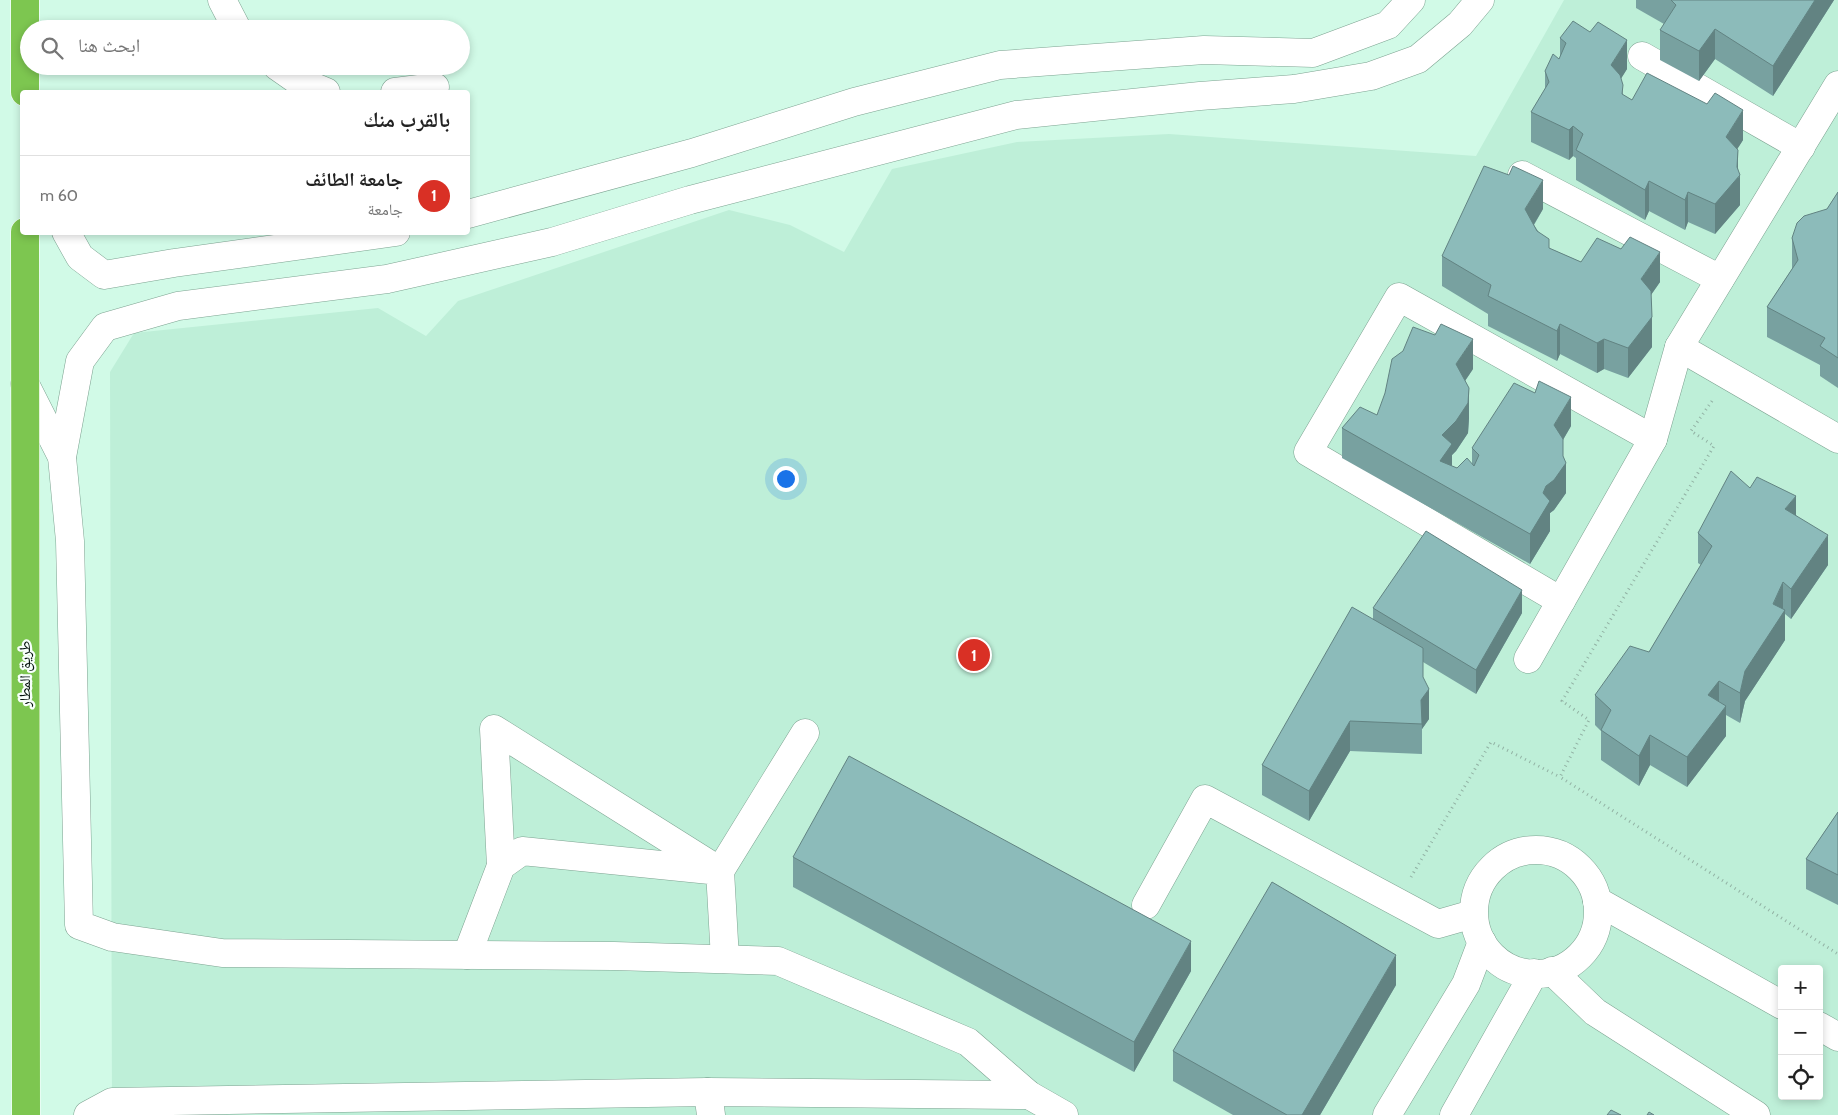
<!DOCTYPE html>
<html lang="ar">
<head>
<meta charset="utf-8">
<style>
  body { margin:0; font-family:Cabin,"Noto Naskh Arabic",sans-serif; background:#f2f2f2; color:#222; direction:rtl }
  .controls { position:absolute; right:15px; bottom:15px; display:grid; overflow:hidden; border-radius:5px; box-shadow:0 2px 8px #0003 }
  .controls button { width:45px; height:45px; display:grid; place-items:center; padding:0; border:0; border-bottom:1px solid #e0e0e0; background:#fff; color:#222; font:25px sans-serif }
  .you { position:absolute; left:785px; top:478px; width:18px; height:18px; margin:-12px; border:4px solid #fff; border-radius:50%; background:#1a73e8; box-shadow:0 0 0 8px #1a73e833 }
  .badge { display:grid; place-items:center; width:32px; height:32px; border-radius:50%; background:#d93025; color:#fff; font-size:16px; font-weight:700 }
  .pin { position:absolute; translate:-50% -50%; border:2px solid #fff; box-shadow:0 1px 5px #0006 }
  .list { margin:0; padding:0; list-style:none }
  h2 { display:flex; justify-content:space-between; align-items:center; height:65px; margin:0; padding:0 20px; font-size:21px }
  h2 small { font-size:16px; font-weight:400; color:#767676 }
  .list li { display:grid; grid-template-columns:32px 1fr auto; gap:15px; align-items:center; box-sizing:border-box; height:80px; padding:0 20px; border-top:1px solid #e0e0e0 }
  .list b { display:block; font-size:19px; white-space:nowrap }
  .list p { margin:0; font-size:16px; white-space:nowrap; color:#767676 }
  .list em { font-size:16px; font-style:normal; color:#767676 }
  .icon { flex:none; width:28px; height:28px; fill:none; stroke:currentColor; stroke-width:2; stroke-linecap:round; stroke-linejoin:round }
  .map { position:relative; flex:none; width:1838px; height:1115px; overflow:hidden; direction:ltr }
  .search { position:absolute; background:#fff; box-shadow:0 2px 8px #0003; left:20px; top:20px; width:450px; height:55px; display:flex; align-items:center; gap:12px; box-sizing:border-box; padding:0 18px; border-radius:28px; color:#767676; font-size:19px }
  .panel { position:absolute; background:#fff; box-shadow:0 2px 8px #0003; left:20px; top:90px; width:450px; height:145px; border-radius:5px; direction:rtl }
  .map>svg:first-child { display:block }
  .built { fill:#beefd8; fill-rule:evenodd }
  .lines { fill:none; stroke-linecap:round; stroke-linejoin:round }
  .minor-casing { stroke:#7da391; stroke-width:29 }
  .highway-casing { stroke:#fff; stroke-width:29 }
  .path { stroke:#92b2a4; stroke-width:3; stroke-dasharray:1 4; stroke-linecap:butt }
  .minor { stroke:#fff; stroke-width:28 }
  .highway { stroke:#7dc650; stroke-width:28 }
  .wall { fill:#78a1a0 }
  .shaded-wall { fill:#628382 }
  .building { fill:#8cbbba; stroke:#628382 }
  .labels { text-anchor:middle; stroke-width:4.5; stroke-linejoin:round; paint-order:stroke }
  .street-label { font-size:15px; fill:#05130d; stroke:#f7fffb }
</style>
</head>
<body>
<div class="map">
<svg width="1838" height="1115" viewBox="0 0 1838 1115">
  <rect width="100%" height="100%" fill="#d1fae7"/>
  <!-- built -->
  <path class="built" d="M 1564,0 L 1838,0 L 1838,1115 L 112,1115 L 110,372 L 134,333 L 378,308 L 426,336 L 458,301 L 729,210 L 790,225 L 844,252 L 892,169 L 1017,142 L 1169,134 L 1476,156 ZM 1782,969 L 1819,969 L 1819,1096 L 1782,1096 Z"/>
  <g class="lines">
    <!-- minor casing -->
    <g class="minor-casing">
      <g id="minor">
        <polyline points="222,0 237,29"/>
        <polyline points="1642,56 1801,147"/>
        <polyline points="277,66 297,80 326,92"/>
        <polyline points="395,92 435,87"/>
        <polyline points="1522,175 1720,279"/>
        <polyline points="468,214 692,153 854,102 1000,65 1204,50 1313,53 1388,25 1411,0"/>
        <polyline points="66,232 80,257 104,275 174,263 396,232"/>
        <polyline points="1679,347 1838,439"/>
        <polyline points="25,384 62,457 70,541 79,925 112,937 222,953 614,956 778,961 968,1042 1029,1095 1064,1115"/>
        <polyline points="62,457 80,361 105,327 178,306 387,279 552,242 690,200 1016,115 1200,96 1294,89 1371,76 1418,59 1460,24 1480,0"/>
        <polyline points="1561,601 1308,452 1399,297 1653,439"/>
        <polyline points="1528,659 1653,439 1679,347 1838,85"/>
        <circle cx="1536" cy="912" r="62"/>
        <polyline points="501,866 494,729 720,871 805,733"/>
        <polyline points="1597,901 1782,1005"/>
        <polyline points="1146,905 1205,799 1438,924 1473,914"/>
        <polyline points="467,955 501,866 522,851 720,871 725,959"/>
        <polyline points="1552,971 1595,1012 1756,1115"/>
        <polyline points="1819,1026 1838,1037"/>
        <polyline points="708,1092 711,1115"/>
        <polyline points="88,1115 112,1102 708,1092 1029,1095"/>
        <polyline points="1387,1115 1466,984 1482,942"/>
        <polyline points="1454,1115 1534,973"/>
      </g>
    </g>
    <!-- highway casing -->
    <g class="highway-casing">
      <g id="highway">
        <polyline points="25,0 25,92"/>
        <polyline points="25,232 26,1115"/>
      </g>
    </g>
    <!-- path -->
    <g class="path">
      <polyline points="1712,401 1691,431 1714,446 1562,701 1589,720 1560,777 1838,954"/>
      <polyline points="1411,877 1491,742 1560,777"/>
    </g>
    <!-- minor -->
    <use href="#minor" class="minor"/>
    <!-- highway -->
    <use href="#highway" class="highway"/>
  </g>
  <!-- wall -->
  <g class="wall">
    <polygon points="1636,0 1834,0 1773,96 1715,59 1699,81 1660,60 1660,30 1664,24 1636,8"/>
    <polygon points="1560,38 1627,69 1621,78 1623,95 1632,100 1743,140 1737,149 1740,205 1715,234 1688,222 1685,230 1649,211 1645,220 1576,180 1576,158 1573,156 1569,160 1531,142 1531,112 1545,90 1545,71 1559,59 1560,57"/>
    <polygon points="1838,192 1838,388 1820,376 1820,365 1767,337 1767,307 1792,269 1792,238 1827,209"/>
    <polygon points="1543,209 1534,225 1549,248 1581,262 1660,282 1651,295 1652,347 1628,378 1604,369 1597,373 1560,354 1557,361 1488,326 1488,314 1442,286 1442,256"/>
    <polygon points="1473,369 1465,381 1469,418 1468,433 1456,451 1452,455 1452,466 1457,468 1472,465 1472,448 1571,426 1563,440 1563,456 1566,493 1554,510 1550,513 1550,531 1530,564 1342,458 1342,428 1377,415"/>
    <polygon points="1750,488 1796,515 1828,565 1791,619 1785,614 1785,640 1745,701 1740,723 1726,715 1726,736 1687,787 1650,765 1639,786 1601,760 1601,731 1595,725 1595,695 1649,652 1701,565 1698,563 1698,533"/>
    <polygon points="1373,608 1522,613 1476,694 1423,662 1423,677 1429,719 1422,729 1422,754 1350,751 1309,821 1262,795 1262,765 1373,619"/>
    <polygon points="1838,812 1838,905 1806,889 1806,859"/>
    <polygon points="793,857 1191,971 1134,1072 793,887"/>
    <polygon points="1396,985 1320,1115 1233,1115 1173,1081 1173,1051"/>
  </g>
  <!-- shaded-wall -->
  <g class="shaded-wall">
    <polygon points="1815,0 1834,0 1773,96 1773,66"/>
    <polygon points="1715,29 1715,59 1699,81 1699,51"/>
    <polygon points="1627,40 1627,69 1611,95 1611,65"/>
    <polygon points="1743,110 1743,140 1726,167 1726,137"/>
    <polygon points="1573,126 1573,156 1569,160 1569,130"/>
    <polygon points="1738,150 1738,178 1740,175 1740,205 1715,234 1715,204"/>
    <polygon points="1543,180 1543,209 1525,239 1525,209"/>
    <polygon points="1649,181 1649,211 1645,220 1645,190"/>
    <polygon points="1688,192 1688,222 1685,230 1685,200"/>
    <polygon points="1660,252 1660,282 1641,309 1641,279"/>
    <polygon points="1652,317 1652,347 1628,378 1628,348"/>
    <polygon points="1560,324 1560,354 1557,361 1557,331"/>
    <polygon points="1473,339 1473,369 1456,394 1456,364"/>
    <polygon points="1604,339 1604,369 1597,373 1597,343"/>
    <polygon points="1469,388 1469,418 1468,433 1456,451 1452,455 1452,474 1440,461 1442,435"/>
    <polygon points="1571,397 1571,426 1554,455 1554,425"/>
    <polygon points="1566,463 1566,493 1554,510 1550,513 1550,531 1530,564 1530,534 1543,493 1546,486"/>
    <polygon points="1796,496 1796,525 1785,509"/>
    <polygon points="1828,535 1828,565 1791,619 1791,589"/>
    <polygon points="1783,582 1783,612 1785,610 1785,640 1745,701 1740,723 1740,693 1745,671"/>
    <polygon points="1522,590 1522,613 1476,694 1476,670"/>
    <polygon points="1719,681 1719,711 1708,695"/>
    <polygon points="1429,689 1429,719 1422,729 1421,700"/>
    <polygon points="1726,706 1726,736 1687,787 1687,757"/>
    <polygon points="1350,721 1350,751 1309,821 1309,791"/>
    <polygon points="1650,735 1650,765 1639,786 1639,756"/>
    <polygon points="1191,941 1191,971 1134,1072 1134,1042"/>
    <polygon points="1396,955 1396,985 1320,1115 1302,1115"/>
  </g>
  <!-- building -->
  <g class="building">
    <polygon points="1671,0 1815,0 1773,66 1715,29 1699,51 1660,30 1676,5"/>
    <polygon points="1573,21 1590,32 1598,22 1627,40 1611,65 1620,75 1623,85 1622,94 1632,100 1647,73 1707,104 1715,93 1743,110 1726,137 1738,150 1737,167 1740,175 1715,204 1688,192 1685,200 1649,181 1645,190 1576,150 1583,134 1573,126 1569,130 1531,112 1549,82 1545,71 1553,54 1559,59 1566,43 1560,38"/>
    <polygon points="1484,166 1509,175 1513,166 1543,180 1525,209 1537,231 1549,239 1549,248 1581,262 1597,238 1621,249 1630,237 1660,252 1641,279 1651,291 1652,317 1628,348 1604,339 1597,343 1560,324 1557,331 1488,296 1491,285 1442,256"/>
    <polygon points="1838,192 1838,358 1820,346 1825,338 1767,307 1798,260 1792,238 1797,223 1804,216 1827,209"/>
    <polygon points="1441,324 1473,339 1456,364 1469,388 1468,403 1456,421 1442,435 1452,444 1440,461 1457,468 1467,458 1474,466 1479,455 1472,448 1514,383 1535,393 1539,381 1571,397 1554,425 1563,439 1563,456 1566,463 1554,480 1546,486 1543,493 1550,501 1530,534 1342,428 1360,407 1377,415 1385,393 1392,359 1403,351 1413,327 1435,335"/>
    <polygon points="1731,471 1750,488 1757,477 1796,496 1785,509 1828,535 1791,589 1783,582 1773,604 1785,610 1745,671 1740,693 1719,681 1708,695 1726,706 1687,757 1650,735 1639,756 1601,730 1611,710 1595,695 1630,646 1649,652 1712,546 1698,533"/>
    <polygon points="1426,531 1522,590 1476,670 1373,608"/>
    <polygon points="1352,607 1423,648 1423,677 1429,689 1421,700 1422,724 1350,721 1309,791 1262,765"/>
    <polygon points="849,756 1191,941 1134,1042 793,857"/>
    <polygon points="1838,812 1838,875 1806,859"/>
    <polygon points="1272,882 1396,955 1302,1115 1287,1115 1173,1051"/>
    <polygon points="1611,1110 1621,1115 1607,1115"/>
    <polygon points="1649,1112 1654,1115 1647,1115"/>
  </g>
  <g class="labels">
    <!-- street labels -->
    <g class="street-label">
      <text transform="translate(25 674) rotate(-90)" y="5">طريق المطار</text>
    </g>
  </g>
</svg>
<div class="controls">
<button>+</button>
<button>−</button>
<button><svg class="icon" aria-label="locate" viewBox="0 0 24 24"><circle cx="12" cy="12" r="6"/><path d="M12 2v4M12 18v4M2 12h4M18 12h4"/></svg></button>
</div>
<div class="you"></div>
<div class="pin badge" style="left:974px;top:655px">1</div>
<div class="search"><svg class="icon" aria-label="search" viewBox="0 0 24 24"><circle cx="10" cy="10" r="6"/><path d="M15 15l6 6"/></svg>ابحث هنا</div>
<section class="panel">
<h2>بالقرب منك<small></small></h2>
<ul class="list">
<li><span class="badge">1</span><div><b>جامعة الطائف</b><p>جامعة</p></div><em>60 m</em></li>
</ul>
</section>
</div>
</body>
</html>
